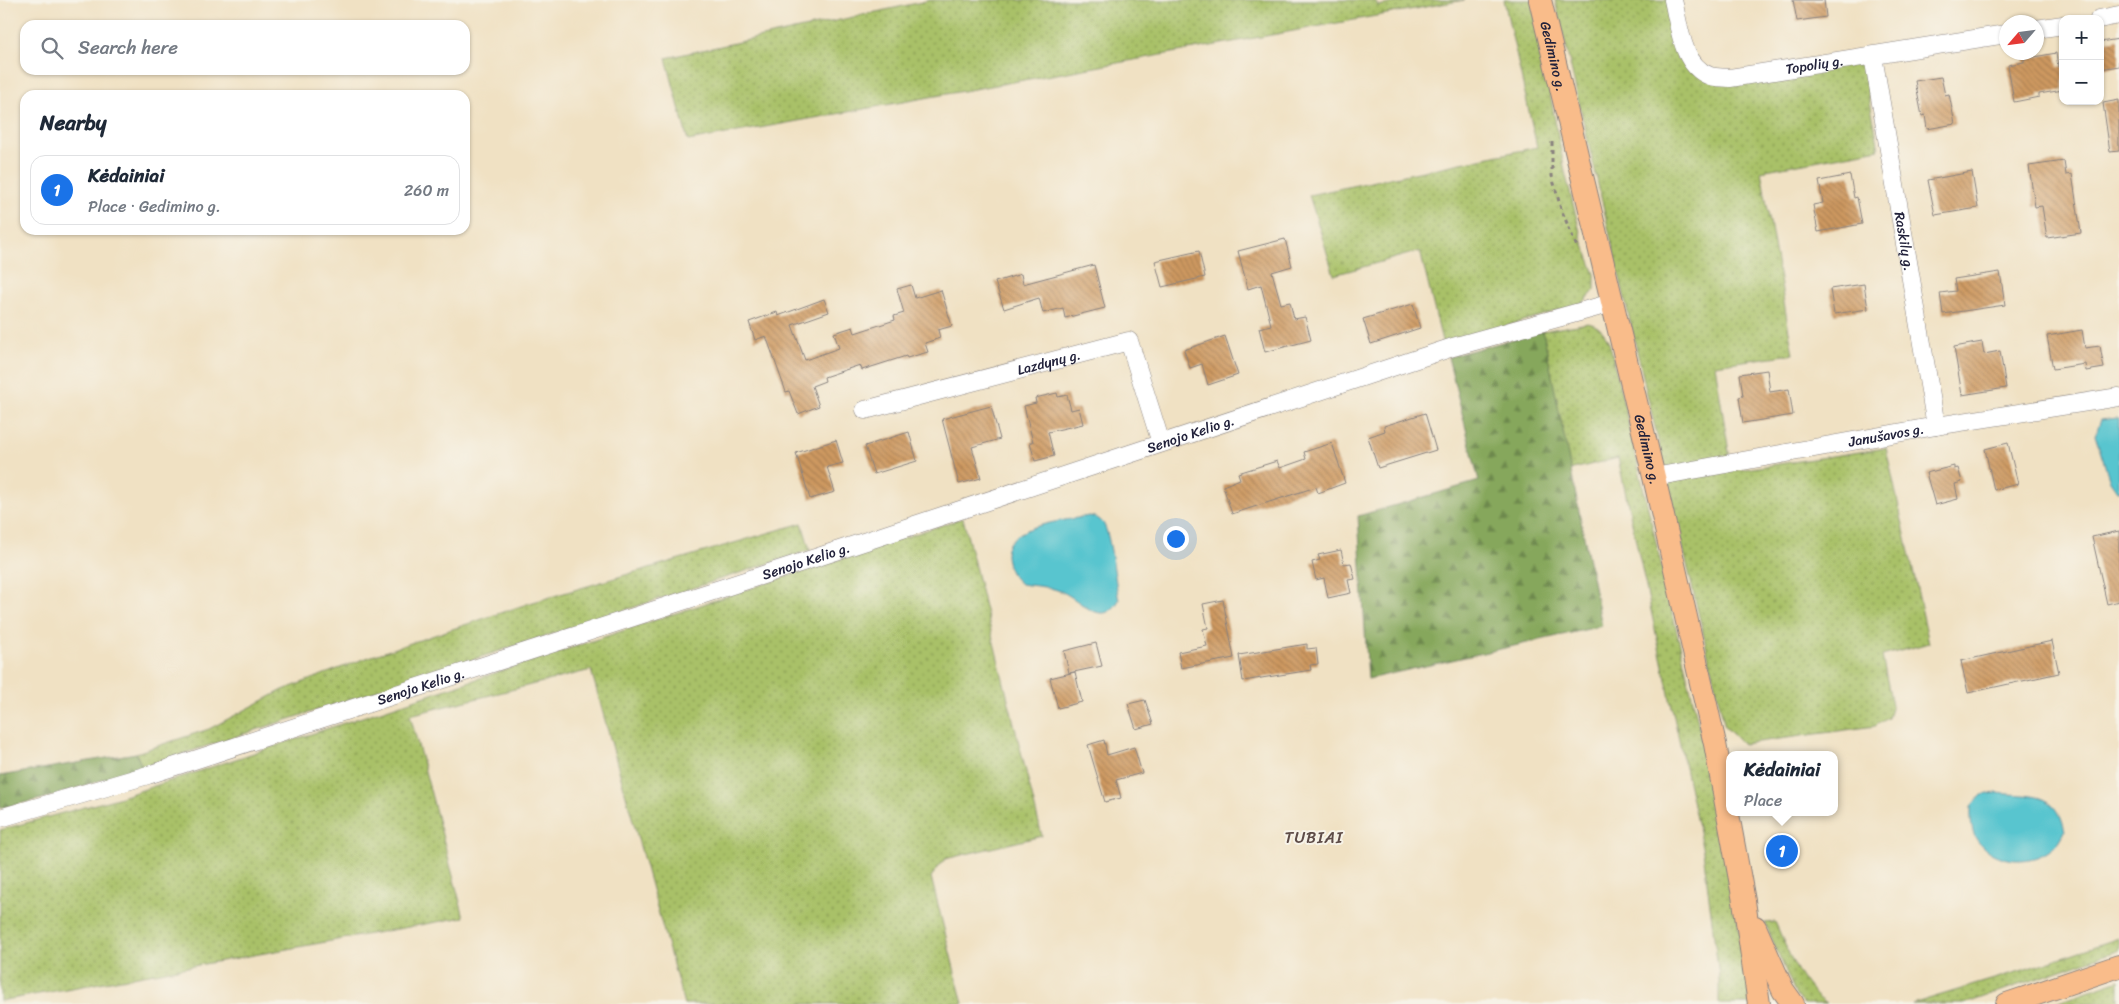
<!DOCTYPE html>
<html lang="en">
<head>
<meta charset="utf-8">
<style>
  body { margin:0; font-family:Sriracha,sans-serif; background:#f2f2f3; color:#1f2937 }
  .controls { position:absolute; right:15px; top:15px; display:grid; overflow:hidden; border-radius:10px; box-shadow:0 1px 4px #0004 }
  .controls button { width:45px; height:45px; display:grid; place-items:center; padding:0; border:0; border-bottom:1px solid #e0e1e3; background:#fff; color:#1f2937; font:25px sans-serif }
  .compass { position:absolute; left:1999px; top:15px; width:45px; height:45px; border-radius:50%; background:#fff; box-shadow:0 1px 4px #0004; rotate:242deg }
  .you { position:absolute; left:1175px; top:538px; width:18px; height:18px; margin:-12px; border:4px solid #fff; border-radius:50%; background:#1a73e8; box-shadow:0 0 0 8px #1a73e833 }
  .badge { display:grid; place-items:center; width:32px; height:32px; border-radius:50%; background:#1a73e8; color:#fff; font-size:16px; font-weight:700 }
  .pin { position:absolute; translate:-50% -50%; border:2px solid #fff; box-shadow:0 1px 5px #0006 }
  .popup { position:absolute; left:1726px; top:751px; width:112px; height:65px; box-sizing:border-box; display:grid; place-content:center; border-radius:10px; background:#fff; filter:drop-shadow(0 1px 4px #0005); font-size:16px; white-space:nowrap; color:#747a83 }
  .popup b { font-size:19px; color:#1f2937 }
  .popup::after { content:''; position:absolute; left:50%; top:100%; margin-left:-10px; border:10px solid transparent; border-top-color:#fff }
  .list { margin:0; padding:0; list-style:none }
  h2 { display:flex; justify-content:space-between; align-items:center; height:65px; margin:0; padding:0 20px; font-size:21px }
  h2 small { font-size:16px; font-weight:400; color:#747a83 }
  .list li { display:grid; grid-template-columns:32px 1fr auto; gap:15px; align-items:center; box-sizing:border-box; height:70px; margin:0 10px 10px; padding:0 10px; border:1px solid #e0e1e3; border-radius:15px }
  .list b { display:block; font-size:19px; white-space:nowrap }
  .list p { margin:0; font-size:16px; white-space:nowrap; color:#747a83 }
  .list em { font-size:16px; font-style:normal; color:#747a83 }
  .icon { flex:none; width:28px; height:28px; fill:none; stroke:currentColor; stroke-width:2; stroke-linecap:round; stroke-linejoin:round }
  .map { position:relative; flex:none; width:2119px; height:1004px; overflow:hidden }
  .search { position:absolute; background:#fff; box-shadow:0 1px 4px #0004; left:20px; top:20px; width:450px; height:55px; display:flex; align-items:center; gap:12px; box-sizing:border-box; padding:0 18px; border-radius:15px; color:#747a83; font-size:19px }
  .panel { position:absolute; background:#fff; box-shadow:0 1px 4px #0004; left:20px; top:90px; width:450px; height:145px; border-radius:15px }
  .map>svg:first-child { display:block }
  .grass { fill:url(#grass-dots); stroke:#667251 }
  .forest { fill:url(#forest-firs); stroke:#54644c }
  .water { fill:#58c5cf; stroke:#3d7485 }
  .building { fill:url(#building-back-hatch) }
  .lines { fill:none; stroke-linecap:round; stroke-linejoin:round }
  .minor-casing { stroke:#89827f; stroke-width:19 }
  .major-casing { stroke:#89827f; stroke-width:24 }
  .path { stroke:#89827f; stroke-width:3; stroke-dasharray:4 4; stroke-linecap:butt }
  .minor { stroke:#fff; stroke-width:18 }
  .major { stroke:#f9bc8a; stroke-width:22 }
  .labels { text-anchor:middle; stroke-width:4; stroke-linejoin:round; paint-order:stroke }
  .street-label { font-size:14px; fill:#22223b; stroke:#f7f3e8 }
  .quarter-label { font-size:16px; letter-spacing:1px; fill:#5e4c48; stroke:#f7f3e8 }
</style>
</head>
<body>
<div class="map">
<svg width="2119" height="1004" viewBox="0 0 2119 1004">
  <defs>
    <pattern id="grass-dots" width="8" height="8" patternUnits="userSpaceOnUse" patternTransform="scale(1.25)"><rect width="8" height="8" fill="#a9c167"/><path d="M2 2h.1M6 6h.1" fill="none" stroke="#899c56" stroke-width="1.8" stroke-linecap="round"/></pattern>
    <pattern id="forest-firs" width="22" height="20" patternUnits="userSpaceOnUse" patternTransform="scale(1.25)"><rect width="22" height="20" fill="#86a75c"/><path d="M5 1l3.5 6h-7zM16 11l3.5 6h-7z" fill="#6d884d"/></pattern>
    <pattern id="building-back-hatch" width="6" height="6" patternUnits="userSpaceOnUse" patternTransform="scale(1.25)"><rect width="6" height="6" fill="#ce9960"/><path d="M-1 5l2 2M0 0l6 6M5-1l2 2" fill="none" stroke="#a77c50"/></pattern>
  </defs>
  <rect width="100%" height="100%" fill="#f7f3e8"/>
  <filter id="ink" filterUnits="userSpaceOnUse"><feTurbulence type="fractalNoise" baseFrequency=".02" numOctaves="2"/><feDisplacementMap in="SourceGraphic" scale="10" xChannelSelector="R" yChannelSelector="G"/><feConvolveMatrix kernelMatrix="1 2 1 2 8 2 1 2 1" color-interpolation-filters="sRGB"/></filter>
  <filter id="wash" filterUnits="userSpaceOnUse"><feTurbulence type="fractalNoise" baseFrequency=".0096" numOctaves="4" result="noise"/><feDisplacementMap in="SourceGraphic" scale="20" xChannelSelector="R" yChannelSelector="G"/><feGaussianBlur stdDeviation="1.12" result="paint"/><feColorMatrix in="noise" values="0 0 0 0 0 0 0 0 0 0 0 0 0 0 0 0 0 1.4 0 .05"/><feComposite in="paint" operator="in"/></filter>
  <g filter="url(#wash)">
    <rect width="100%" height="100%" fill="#f0e1c3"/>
    <!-- grass -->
    <g class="grass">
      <polygon points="931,0 1375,0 1378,6 1411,0 1464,0 688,141 666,58"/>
      <polygon points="1504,0 1532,0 1565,172 1582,240 1595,274 1595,290 1583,303 1443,345 1420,251 1334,275 1309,195 1537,147"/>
      <polygon points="1555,0 1673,0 1681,37 1709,75 1863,64 1879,149 1761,171 1793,354 1715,365 1732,471 1886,448 1929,643 1882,656 1892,705 1888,718 1875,726 1743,744 1725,727"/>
      <path d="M 1588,323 C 1602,326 1607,336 1611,349 L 1704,748 L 1754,1004 L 1719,1004 L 1719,976 L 1703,851 L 1618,458 L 1569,470 L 1543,331 Z"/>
      <polygon points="963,518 1042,836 945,859 931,877 963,1004 684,1004 591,670 410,715 464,917 0,1001 0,830 118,798"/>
      <polygon points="802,523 810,550 142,767 136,753 209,729 283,690 369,657 530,603"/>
      <path d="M 1775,922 C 1788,950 1799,986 1827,1004 L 1803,1004 L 1797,997 L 1765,923 Z"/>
      <polygon points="2119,938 2119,950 1964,1004 1912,1004 2017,972"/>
      <polygon points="2119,980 2119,1002 2051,1004"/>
    </g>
    <!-- forest -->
    <g class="forest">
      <polygon points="1543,331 1602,626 1368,679 1358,516 1479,481 1448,357"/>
      <polygon points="136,753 142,767 46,798 0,808 0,776"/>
    </g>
    <!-- water -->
    <g class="water">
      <polygon points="2117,418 2119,419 2119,491 2117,491 2110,481 2095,435 2101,420"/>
      <path d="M 1089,516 C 1095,517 1099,518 1103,523 C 1111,535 1115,583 1119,600 C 1102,631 1080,598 1060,591 C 1047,586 1034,586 1021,584 C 1013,577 1009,571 1007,561 C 997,525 1065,521 1089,516 Z"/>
      <path d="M 1997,793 C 2032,797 2057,790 2065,831 C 2063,835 2060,841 2057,844 C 2036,867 1994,865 1977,840 C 1970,830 1971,817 1971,806 L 1981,795 Z"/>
    </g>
    <g id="blocks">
      <!-- building -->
      <g class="building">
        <polygon points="1793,0 1824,0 1826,17 1797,21"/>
        <polygon points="2119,39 2119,66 2100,69 2100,42"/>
        <polygon points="2056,53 2058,67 2063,66 2063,90 2039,94 2039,97 2014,102 2008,65 2024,62 2024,59"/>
        <polygon points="1941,77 1945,95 1949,94 1955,124 1927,129 1925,115 1922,116 1915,81"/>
        <polygon points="2119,100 2119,151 2110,152 2103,103"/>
        <polygon points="2064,161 2066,175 2072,174 2081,233 2047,238 2042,206 2035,207 2029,166"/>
        <polygon points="1972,172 1978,208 1935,215 1928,180"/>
        <polygon points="1850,175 1854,198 1857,197 1862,224 1818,232 1813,205 1823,203 1819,181"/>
        <polygon points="1285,239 1292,266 1272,272 1281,304 1290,302 1294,319 1305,317 1311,340 1265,352 1259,328 1271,325 1261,285 1248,289 1238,251"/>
        <polygon points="1199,251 1205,277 1162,287 1155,261"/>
        <polygon points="1094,265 1105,308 1065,318 1063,308 1043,313 1039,298 1004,309 995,282 1021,274 1023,284"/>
        <polygon points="2000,272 2005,305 1943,314 1940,293 1956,291 1954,279"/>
        <polygon points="1864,284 1868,309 1834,314 1830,289"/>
        <polygon points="911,285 915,298 941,290 952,326 938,330 940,338 925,343 928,352 907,358 906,356 862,370 860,365 824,377 825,381 812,386 819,406 798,414 789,391 786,392 766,336 755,340 749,322 777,312 778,316 824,299 829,312 792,325 805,360 839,348 834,333 853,327 855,333 895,320 894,316 904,313 897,289"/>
        <polygon points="1413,304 1420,328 1371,344 1363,319"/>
        <polygon points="2082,330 2085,348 2100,346 2104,368 2086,371 2085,364 2053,369 2047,336"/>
        <polygon points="1225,336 1238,375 1208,385 1202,364 1190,368 1184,350"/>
        <polygon points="1982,342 1984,354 2000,351 2006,388 1962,395 1954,347"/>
        <polygon points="1767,370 1770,392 1789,389 1793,415 1743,423 1739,397 1743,396 1740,374"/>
        <polygon points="1057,393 1058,397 1067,395 1071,410 1079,408 1083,424 1048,432 1054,456 1035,461 1030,442 1033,442 1024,406 1036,403 1035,398"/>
        <polygon points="991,406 1000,439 972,447 981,478 959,484 942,419"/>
        <polygon points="1425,413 1436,450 1378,468 1368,437 1385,431 1384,426"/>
        <polygon points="909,432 917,461 874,474 865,446"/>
        <polygon points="836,440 843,463 827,467 835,492 810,499 796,453"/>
        <polygon points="1332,443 1345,483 1318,493 1316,487 1232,514 1223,486 1240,479 1238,473 1277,461 1280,468 1306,459 1304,452"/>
        <polygon points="2008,443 2018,484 1994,490 1985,449"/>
        <polygon points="1954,466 1954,469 1958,468 1962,482 1955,484 1958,499 1935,505 1926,473"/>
        <polygon points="2119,531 2119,601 2107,604 2092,537"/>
        <polygon points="1341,550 1344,564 1351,563 1355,579 1348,580 1351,593 1328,598 1324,578 1316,580 1312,562 1320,560 1318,555"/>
        <polygon points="1223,600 1234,658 1181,668 1178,652 1207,646 1203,629 1208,628 1203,604"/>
        <polygon points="2052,641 2059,673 1968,693 1961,661"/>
        <polygon points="1096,643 1102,666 1069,673 1064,651"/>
        <polygon points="1307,644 1307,649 1316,648 1318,664 1310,665 1311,670 1243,681 1239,655"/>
        <polygon points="1075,672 1082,702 1058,708 1050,678"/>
        <polygon points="1145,700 1153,724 1136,729 1128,704"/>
        <polygon points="1104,740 1107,755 1134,747 1142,773 1116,780 1121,798 1105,802 1088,745"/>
      </g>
    </g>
  </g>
  <g filter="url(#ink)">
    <use href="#blocks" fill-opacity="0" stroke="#89827f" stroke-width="1"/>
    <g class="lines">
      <!-- minor casing -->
      <g class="minor-casing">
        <g id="minor">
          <path id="s1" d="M 1673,0 C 1679,25 1682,66 1710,76 C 1716,78 1724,77 1730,78 L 2006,34"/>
          <polyline points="2099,19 2119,15"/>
          <polyline points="2036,29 2063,25"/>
          <path id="s2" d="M 1873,56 L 1936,426"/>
          <path id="s3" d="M 865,410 L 1129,341 L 1161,443"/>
          <path id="s4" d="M 1654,477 L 1936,426 L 2119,397"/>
          <path id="s5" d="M 0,818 L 148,775 L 818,557 L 1453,347 L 1612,303"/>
        </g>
      </g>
      <!-- major casing -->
      <g class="major-casing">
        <g id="major">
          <path id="s6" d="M 1540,0 L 1654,477 L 1715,744 L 1744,901 L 1759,1004"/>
          <polyline points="1755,927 1783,990 1793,1004"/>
          <polyline points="2007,1004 2119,966"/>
        </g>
      </g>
      <!-- path -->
      <polyline class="path" points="1552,142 1552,176 1561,209 1577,247"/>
      <!-- minor -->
      <use href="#minor" class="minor"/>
      <!-- major -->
      <use href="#major" class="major"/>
    </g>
  </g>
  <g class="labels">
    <!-- street labels -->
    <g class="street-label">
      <text dy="5" stroke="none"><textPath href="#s6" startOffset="58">Gedimino g.</textPath></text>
      <text dy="5" stroke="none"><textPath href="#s1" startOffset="194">Topolių g.</textPath></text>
      <text dy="5" stroke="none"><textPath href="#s2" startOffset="188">Raskilų g.</textPath></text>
      <text dy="5" stroke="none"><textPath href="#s3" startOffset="190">Lazdynų g.</textPath></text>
      <text dy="5" stroke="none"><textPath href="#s5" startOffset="1251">Senojo Kelio g.</textPath></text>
      <text dy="5" stroke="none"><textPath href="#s4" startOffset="236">Janušavos g.</textPath></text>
      <text dy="5" stroke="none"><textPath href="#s6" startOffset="462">Gedimino g.</textPath></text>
      <text dy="5" stroke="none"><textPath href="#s5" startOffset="846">Senojo Kelio g.</textPath></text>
      <text dy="5" stroke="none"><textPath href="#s5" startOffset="441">Senojo Kelio g.</textPath></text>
    </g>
    <!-- quarter labels -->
    <g class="quarter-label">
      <text x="1314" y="843">TUBIAI</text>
    </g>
  </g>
</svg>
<div class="controls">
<button>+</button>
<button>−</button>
</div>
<svg class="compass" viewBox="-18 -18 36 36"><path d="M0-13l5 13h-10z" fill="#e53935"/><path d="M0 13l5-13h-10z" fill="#747a83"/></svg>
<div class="you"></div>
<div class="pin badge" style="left:1782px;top:851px">1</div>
<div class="popup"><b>Kėdainiai</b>Place</div>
<div class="search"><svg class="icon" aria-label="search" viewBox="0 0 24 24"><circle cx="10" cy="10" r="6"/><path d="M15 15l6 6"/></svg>Search here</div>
<section class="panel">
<h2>Nearby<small></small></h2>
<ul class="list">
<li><span class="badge">1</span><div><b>Kėdainiai</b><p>Place · Gedimino g.</p></div><em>260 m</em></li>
</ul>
</section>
</div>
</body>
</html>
